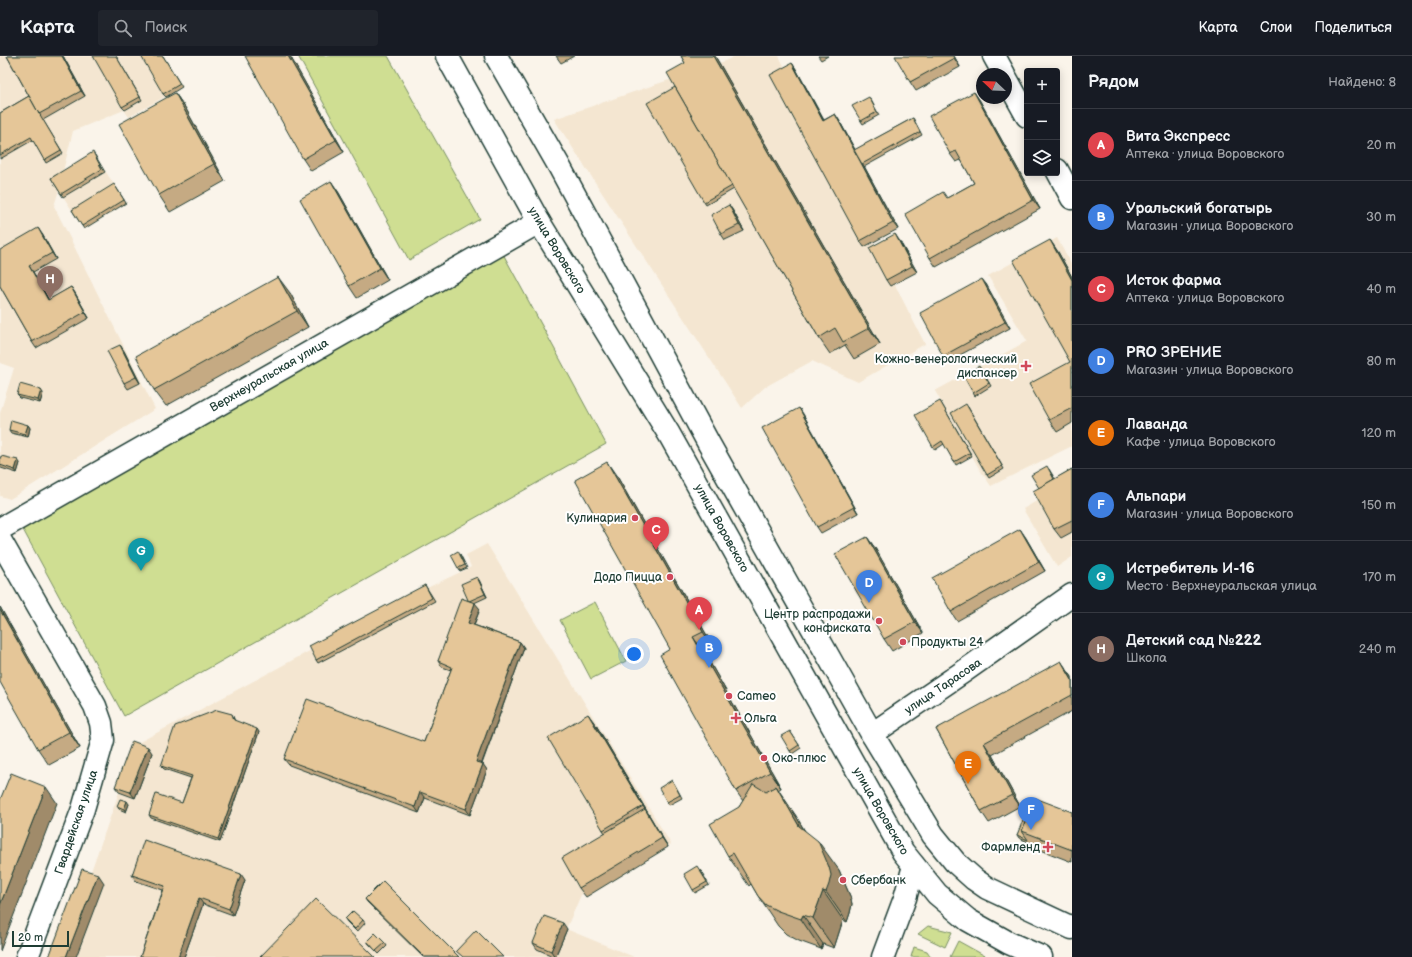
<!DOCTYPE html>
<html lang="ru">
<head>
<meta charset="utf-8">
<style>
  body { margin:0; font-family:"Balsamiq Sans",sans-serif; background:#20242c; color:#f1f3f6 }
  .controls { position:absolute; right:12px; top:12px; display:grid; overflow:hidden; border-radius:4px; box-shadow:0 2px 10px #0003 }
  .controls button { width:36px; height:36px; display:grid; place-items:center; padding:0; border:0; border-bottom:1px solid #363941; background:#171b24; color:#f1f3f6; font:20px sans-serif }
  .compass { position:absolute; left:976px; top:12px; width:36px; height:36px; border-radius:50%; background:#171b24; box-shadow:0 2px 10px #0003; rotate:293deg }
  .scale { position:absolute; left:12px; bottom:10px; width:57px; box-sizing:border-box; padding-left:4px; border:2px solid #1f3d34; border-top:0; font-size:11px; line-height:14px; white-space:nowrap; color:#1f3d34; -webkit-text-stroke:3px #fff; paint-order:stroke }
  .you { position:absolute; left:634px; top:598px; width:14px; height:14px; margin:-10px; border:3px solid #fff; border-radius:50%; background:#1a73e8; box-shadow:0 0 0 6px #1a73e833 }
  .badge { display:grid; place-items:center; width:26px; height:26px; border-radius:50%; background:#d1495b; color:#fff; font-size:13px; font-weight:700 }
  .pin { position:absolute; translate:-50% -33px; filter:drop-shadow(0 1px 2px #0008) }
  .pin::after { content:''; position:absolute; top:21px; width:14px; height:12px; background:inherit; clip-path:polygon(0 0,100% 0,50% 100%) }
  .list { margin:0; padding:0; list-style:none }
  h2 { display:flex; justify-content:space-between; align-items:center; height:52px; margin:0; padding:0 16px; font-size:17px }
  h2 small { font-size:13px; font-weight:400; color:#9ea1a6 }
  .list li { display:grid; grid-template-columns:26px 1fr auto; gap:12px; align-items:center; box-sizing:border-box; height:72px; padding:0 16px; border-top:1px solid #363941 }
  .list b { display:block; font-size:15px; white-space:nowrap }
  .list p { margin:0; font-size:13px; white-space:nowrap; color:#9ea1a6 }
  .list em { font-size:13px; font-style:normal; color:#9ea1a6 }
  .icon { flex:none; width:22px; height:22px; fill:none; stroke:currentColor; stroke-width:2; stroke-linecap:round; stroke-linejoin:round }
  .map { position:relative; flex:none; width:1072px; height:901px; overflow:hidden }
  header { display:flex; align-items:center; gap:24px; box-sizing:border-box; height:56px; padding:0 20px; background:#171b24; border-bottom:1px solid #363941 }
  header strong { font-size:19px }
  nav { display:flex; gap:22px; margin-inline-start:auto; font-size:14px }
  .search { width:280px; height:36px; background:#20242c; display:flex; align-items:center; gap:10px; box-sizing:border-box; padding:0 14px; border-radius:4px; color:#9ea1a6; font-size:15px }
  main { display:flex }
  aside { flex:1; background:#171b24 }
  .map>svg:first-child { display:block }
  .built { fill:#f4e6d1 }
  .green { fill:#cfde92; stroke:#778e63 }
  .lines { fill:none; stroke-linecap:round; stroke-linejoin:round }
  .minor-casing { stroke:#1f3d34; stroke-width:25 }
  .major-casing { stroke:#1f3d34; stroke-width:25 }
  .minor { stroke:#fff; stroke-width:22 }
  .major { stroke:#fff; stroke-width:22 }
  .wall { fill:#c5aa83; stroke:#1f3d34 }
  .shaded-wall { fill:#a08b6a; stroke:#1f3d34 }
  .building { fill:#e5c698; stroke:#1f3d34 }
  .poi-dot { fill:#d1495b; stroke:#fff; stroke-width:1.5 }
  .labels { text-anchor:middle; stroke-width:4; stroke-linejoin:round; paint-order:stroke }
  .street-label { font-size:12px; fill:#1f3d34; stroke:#fff }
  .poi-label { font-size:12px; fill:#1f3d34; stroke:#fff; text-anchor:end }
</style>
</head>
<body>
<header>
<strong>Карта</strong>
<div class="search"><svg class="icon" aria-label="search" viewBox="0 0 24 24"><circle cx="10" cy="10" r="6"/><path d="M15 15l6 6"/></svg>Поиск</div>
<nav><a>Карта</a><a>Слои</a><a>Поделиться</a></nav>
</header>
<main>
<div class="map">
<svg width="1072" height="901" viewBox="0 0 1072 901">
  <rect width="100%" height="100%" fill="#faf4ea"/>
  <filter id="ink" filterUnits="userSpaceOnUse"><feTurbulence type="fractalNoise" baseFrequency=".025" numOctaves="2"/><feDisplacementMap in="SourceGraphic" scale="8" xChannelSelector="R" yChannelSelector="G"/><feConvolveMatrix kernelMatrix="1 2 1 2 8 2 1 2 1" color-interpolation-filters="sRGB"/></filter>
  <g filter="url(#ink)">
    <!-- built -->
    <g class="built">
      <polygon points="0,0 163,0 182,31 129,61 124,54 73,75 62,119 95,99 126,147 84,173 59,134 54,150 155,353 10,443 0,440 0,357 14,312 0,307"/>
      <polygon points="735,0 779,0 925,288 858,326 812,305 765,331 742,352 554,63 725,5"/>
      <polygon points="1057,182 1072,210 1072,390 991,430 980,414 935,335 1027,285 988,220"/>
      <polygon points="1072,424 1072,501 1057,511 1023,453"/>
      <polygon points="487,488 671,788 581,839 566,873 634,901 57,901 89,821 136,688 427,532 471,511 466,499"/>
    </g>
    <!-- green -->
    <g class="green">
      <polygon points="298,0 388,0 480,163 409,204"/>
      <polygon points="502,196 606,388 124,660 20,468"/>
      <polygon points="595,546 626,605 591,623 560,564"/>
      <polygon points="928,870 952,876 945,891 918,878"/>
      <polygon points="958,885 987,901 950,901"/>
      <polygon points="914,891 927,895 931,901 911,901"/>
    </g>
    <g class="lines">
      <!-- minor casing -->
      <g class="minor-casing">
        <g id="minor">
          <polyline points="994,0 1004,18"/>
          <polyline points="1006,22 1027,60"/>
          <polyline points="1057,114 1072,142"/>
          <polyline points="0,473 539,166"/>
          <polyline points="0,484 95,650 101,667 103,684 83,753 27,901"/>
          <polyline points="872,678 963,616 1072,539"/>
          <polyline points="883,901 905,842 914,810"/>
        </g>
      </g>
      <!-- major casing -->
      <g class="major-casing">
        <g id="major">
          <polyline points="447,0 539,166 669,378 903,796 937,838 968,864 1009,887 1041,901"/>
          <polyline points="496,0 558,108 709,388 872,678 933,779 955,806 974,823 987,832 1072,872"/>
        </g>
      </g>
      <!-- minor -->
      <use href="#minor" class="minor"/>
      <!-- major -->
      <use href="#major" class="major"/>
    </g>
    <!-- wall -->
    <g class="wall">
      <polygon points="7,0 63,0 85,40 43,64 63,97 46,107 33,84 0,103 0,57 29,40"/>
      <polygon points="116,0 142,44 125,54 122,51"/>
      <polygon points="163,0 182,31 166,41 163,38"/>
      <polygon points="290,0 344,96 311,115 303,103"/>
      <polygon points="556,0 574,0 561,7"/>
      <polygon points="681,0 715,0 880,288 854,303 845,289 830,298 819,282 734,133 706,149 704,146 675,31 685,7"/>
      <polygon points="818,0 828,0 821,4"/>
      <polygon points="954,0 960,11 916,35 910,26"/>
      <polygon points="792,7 796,13 824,64 835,58 839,64 855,94 913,62 922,79 864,111 864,110 898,173 864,191 860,185"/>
      <polygon points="974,36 980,45 1040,153 936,211 930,202 947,142 974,127 961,104 956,106 950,98"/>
      <polygon points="175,37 186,53 225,125 170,156 159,139"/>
      <polygon points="871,44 879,59 863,68 861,65"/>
      <polygon points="95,99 105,116 63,141 51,122"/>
      <polygon points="331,125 339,137 388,224 357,242 349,230"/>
      <polygon points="116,131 126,147 84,173 72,154"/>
      <polygon points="729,149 733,155 744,175 725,184 721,178"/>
      <polygon points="42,178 56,203 33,216 43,233 49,244 71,231 75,237 89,262 36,292 32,286 0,230"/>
      <polygon points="899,184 917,216 890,230 886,224"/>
      <polygon points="1050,184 1058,196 1072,221 1072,367 1057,376 1049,364 1070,306"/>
      <polygon points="986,228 1010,272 947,306 943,300"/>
      <polygon points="290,237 308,271 166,350 154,334"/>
      <polygon points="120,289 124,295 140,327 128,333 124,327"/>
      <polygon points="981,313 991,330 975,340 973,337"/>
      <polygon points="43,337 40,347 20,342 17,339"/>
      <polygon points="940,345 972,400 956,409 944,388 935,394 933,391"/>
      <polygon points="968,351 1004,413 989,422 987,419"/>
      <polygon points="799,352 803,358 858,457 821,477 817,471"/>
      <polygon points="28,369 30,372 28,381 11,377 9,374"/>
      <polygon points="0,403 20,407 17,417 1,412 0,411"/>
      <polygon points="1049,413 1055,423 1072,413 1072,476 1061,482 1054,473 1039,432"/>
      <polygon points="618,422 714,592 705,598 781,732 778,734 796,760 805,775 839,814 850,840 852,848 850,857 847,866 843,864 834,892 823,888 821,893 799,885 786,878 778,870 758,840 751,828 749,830 728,800 739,751 743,745 736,735 670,593"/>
      <polygon points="1020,473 1026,482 1045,515 957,565 951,556"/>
      <polygon points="867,481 875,492 923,577 892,595 884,583"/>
      <polygon points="460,498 467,512 460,515 458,512"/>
      <polygon points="479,524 487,541 474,547 480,553 474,569 520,586 524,592 482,708 487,714 470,759 425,742 419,757 289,709 284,703 424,686 451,614 442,611 438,605 468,544"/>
      <polygon points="425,529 435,545 318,607 316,604"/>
      <polygon points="0,551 80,692 49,709 38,693"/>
      <polygon points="1069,616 1072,621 1072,655 992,699 1020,750 989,767 981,755 936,673"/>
      <polygon points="232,658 235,665 259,676 220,786 151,762 149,759 182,747 191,722 164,713 161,710"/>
      <polygon points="596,669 668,791 586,841 579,832 605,777 603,774"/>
      <polygon points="790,675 801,692 792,698 790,695"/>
      <polygon points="152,697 135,742 119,736 115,731"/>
      <polygon points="674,727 682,742 669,749 667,746"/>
      <polygon points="129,748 126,756 119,753 117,750"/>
      <polygon points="1072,756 1072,806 1033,791 1030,787 1019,782 1017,779 1027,760"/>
      <polygon points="700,813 709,829 695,837 693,834"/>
      <polygon points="132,819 245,824 233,859 203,848 184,901 140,901 163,834 136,825"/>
      <polygon points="365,843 459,901 423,901 367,846"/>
      <polygon points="345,863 363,864 365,867 357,876 347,866"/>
      <polygon points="567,873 555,901 537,893 533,887"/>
      <polygon points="367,885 385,887 387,890 379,898 369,888"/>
    </g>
    <!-- shaded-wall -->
    <g class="shaded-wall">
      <polygon points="62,0 63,0 85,40 81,35"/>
      <polygon points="288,0 290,0 344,96 336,84"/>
      <polygon points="713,0 715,0 880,288 869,272"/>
      <polygon points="953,0 954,0 960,11 954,2"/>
      <polygon points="792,7 796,13 827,71 823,65"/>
      <polygon points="974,36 980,45 1040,153 1033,144"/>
      <polygon points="175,37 186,53 225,125 214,108"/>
      <polygon points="835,58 839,64 898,173 893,167"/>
      <polygon points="331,125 339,137 388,224 380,212"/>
      <polygon points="729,149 733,155 744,175 739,169"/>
      <polygon points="38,172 42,178 56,203 52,197"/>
      <polygon points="895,178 899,184 917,216 912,210"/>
      <polygon points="1050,184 1058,196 1072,221 1072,224"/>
      <polygon points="29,210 33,216 52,250 48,244"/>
      <polygon points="278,221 290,237 308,271 297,255"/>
      <polygon points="982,223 986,228 1010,272 1005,266"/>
      <polygon points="71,231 75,237 89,262 85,256"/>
      <polygon points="120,289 124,295 140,327 136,321"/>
      <polygon points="41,334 43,337 40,347 38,344"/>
      <polygon points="799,352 803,358 858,457 854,451"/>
      <polygon points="28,369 30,372 28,381 25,378"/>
      <polygon points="18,404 20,407 17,417 15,414"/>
      <polygon points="607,406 618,422 714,592 703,576"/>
      <polygon points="1020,473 1026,482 1045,515 1039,506"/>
      <polygon points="867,481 875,492 923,577 915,566"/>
      <polygon points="477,521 479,524 487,541 485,538"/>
      <polygon points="475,547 480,553 472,573 468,567"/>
      <polygon points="0,551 80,692 69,676 0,554"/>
      <polygon points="693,581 705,598 781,732 770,716"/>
      <polygon points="520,586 524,592 480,712 476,706"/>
      <polygon points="1061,605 1072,621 1072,624"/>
      <polygon points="588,658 596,669 668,791 662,782 643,750"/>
      <polygon points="257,673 259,676 220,786 218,783"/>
      <polygon points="984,687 992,699 1020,750 1012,739"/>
      <polygon points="148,691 152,697 135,742 130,736"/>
      <polygon points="483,708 487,714 470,759 466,753"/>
      <polygon points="776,730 796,760 819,800 799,770"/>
      <polygon points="46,731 57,747 0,895 0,849"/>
      <polygon points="420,736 425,742 419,757 415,751"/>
      <polygon points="127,745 129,748 126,756 124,753"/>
      <polygon points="818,785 839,814 850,840 852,848 850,857 847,866 826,836"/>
      <polygon points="98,818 104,827 76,901 66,901"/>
      <polygon points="241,818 245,824 233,859 229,853"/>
      <polygon points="823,835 843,864 834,892 813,862"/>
      <polygon points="199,842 203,848 184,901 178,901"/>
      <polygon points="803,859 823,888 821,893 801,863"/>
      <polygon points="563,867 567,873 555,901 551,895"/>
    </g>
    <!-- building -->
    <g class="building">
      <polygon points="7,0 62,0 81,35 39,58"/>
      <polygon points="93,0 116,0 140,41 122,51"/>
      <polygon points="141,0 163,0 180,28 163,38"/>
      <polygon points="245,0 288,0 336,84 303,103"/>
      <polygon points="681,0 713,0 869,272 843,286 835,272 819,282 667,17 685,7"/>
      <polygon points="895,0 953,0 954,2 910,26"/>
      <polygon points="792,7 823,65 835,58 893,167 860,185 770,19"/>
      <polygon points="675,31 732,130 704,146 647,47"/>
      <polygon points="974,36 1033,144 930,202 905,158 943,136 947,142 974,127 956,95 950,98 929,60"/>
      <polygon points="175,37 214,108 159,139 119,68"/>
      <polygon points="29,40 39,58 39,57 61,94 44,104 31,81 0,99 0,57"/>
      <polygon points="869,41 877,56 861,65 852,50"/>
      <polygon points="913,62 920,76 862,108 854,94"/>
      <polygon points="93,96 102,113 61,138 51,122"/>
      <polygon points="331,125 380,212 349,230 300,143"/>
      <polygon points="114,128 124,144 82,170 72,154"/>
      <polygon points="729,149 739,169 721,178 711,159"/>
      <polygon points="38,172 52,197 29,210 39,227 48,244 71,231 85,256 32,286 0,230 0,194"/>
      <polygon points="895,178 912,210 886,224 869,192"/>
      <polygon points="1050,184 1072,224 1072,352 1049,364 1029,328 1070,306 1013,204"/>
      <polygon points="278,221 297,255 154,334 136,300"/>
      <polygon points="982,223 1005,266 943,300 920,257"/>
      <polygon points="120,289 136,321 124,327 107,295"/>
      <polygon points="979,310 989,327 973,337 963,319"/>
      <polygon points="20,328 41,334 38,344 17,339"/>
      <polygon points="940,345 970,397 954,406 942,385 933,391 915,359"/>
      <polygon points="966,348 1002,410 987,419 951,357"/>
      <polygon points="799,352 854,451 817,471 762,372"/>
      <polygon points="11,364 28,369 25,378 9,374"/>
      <polygon points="1,400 18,404 15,414 0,409 0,403"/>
      <polygon points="607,406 703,576 693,581 770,716 736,735 660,599 670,593 575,424"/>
      <polygon points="1047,410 1054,423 1039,432 1031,419"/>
      <polygon points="1072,413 1072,464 1054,473 1033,435"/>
      <polygon points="1020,473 1039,506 951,556 932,522"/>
      <polygon points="867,481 915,566 884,583 835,498"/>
      <polygon points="458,495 465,509 458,512 451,499"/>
      <polygon points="477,521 485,538 469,545 468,544 461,528"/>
      <polygon points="425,529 432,542 316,604 309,590"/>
      <polygon points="461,542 475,547 468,567 520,586 476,706 483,708 466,753 420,736 415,751 284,703 307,643 424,686 452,611 438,605"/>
      <polygon points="0,554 69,676 38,693 0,626"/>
      <polygon points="1061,605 1072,624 1072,639 984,687 1012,739 981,755 936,673"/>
      <polygon points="217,654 232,658 234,664 257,673 218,783 149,759 156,738 182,747 192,720 161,710 175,670"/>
      <polygon points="588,658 643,750 603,774 548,682"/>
      <polygon points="790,675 799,689 790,695 781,680"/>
      <polygon points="132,685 148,691 130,736 115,731"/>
      <polygon points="11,717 46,731 0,849 0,744"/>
      <polygon points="672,724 680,739 667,746 659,732"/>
      <polygon points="753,728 766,736 776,730 799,770 818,785 829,811 831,819 829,828 826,836 823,835 813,862 803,859 801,863 778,855 766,849 758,840 733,797 728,800 710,768 739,751"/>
      <polygon points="1035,742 1072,756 1072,794 1022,775"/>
      <polygon points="120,743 127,745 124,753 117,750"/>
      <polygon points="645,753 662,782 579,832 562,802"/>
      <polygon points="1025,759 1027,760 1022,775 1028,784 1017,779"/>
      <polygon points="144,784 241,818 229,853 199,842 178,901 140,901 165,830 132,819"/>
      <polygon points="697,810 707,826 693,834 684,818"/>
      <polygon points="82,813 98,818 66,901 49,901"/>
      <polygon points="383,825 459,901 424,901 365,843"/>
      <polygon points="316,843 375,901 260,901"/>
      <polygon points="353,855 363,864 355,873 345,863"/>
      <polygon points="544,860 563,867 551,895 533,887"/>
      <polygon points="476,874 503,901 463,901 456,895"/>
      <polygon points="375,877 385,887 376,895 367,885"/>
    </g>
  </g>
  <!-- markers -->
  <g class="poi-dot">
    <path d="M1024 304h4v4h4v4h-4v4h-4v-4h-4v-4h4z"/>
    <circle cx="635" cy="462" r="4"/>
    <circle cx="670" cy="521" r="4"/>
    <circle cx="879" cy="565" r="4"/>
    <circle cx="903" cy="586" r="4"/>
    <circle cx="729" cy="640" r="4"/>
    <path d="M734 656h4v4h4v4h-4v4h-4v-4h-4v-4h4z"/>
    <circle cx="764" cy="702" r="4"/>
    <path d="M1046 785h4v4h4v4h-4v4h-4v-4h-4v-4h4z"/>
    <circle cx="843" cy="824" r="4"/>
  </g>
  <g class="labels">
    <!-- street labels -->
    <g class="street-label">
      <text transform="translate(557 194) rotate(59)" y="4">улица Воровского</text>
      <text transform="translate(269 319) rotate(-30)" y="4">Верхнеуральская улица</text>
      <text transform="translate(722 472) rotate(61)" y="4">улица Воровского</text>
      <text transform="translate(943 630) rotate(-34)" y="4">улица Тарасова</text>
      <text transform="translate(881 755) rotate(60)" y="4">улица Воровского</text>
      <text transform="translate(76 766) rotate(-71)" y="4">Гвардейская улица</text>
    </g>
    <!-- poi labels -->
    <g class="poi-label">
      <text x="1017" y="307">Кожно-венерологический<tspan x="1017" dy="14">диспансер</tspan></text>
      <text x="627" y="466">Кулинария</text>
      <text x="662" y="525">Додо Пицца</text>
      <text x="871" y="562">Центр распродажи<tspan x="871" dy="14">конфиската</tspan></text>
      <text x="911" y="590" text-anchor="start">Продукты 24</text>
      <text x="737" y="644" text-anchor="start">Cameo</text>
      <text x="744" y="666" text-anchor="start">Ольга</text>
      <text x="772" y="706" text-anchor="start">Око-плюс</text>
      <text x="1040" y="795">Фармленд</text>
      <text x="851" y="828" text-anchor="start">Сбербанк</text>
    </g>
  </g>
</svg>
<div class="controls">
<button>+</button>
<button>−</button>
<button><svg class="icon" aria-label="layers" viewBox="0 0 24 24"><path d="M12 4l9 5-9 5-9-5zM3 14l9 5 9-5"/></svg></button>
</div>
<svg class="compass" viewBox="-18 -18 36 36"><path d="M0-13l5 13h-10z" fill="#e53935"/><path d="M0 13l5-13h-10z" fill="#9ea1a6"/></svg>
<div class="scale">20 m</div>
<div class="you"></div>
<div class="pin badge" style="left:699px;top:574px;background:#e0444e">A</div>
<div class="pin badge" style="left:709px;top:612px;background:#3f7fe0">B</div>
<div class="pin badge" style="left:656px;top:494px;background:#e0444e">C</div>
<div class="pin badge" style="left:869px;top:547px;background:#3f7fe0">D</div>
<div class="pin badge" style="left:968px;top:728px;background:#e8710a">E</div>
<div class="pin badge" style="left:1031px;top:774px;background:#3f7fe0">F</div>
<div class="pin badge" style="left:141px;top:515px;background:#0f9aa8">G</div>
<div class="pin badge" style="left:50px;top:243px;background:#8d6e63">H</div>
</div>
<aside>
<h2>Рядом<small>Найдено: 8</small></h2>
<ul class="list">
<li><span class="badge" style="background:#e0444e">A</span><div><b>Вита Экспресс</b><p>Аптека · улица Воровского</p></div><em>20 m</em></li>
<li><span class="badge" style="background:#3f7fe0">B</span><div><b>Уральский богатырь</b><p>Магазин · улица Воровского</p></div><em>30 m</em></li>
<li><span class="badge" style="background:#e0444e">C</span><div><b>Исток фарма</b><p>Аптека · улица Воровского</p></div><em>40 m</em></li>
<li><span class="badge" style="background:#3f7fe0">D</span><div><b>PRO ЗРЕНИЕ</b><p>Магазин · улица Воровского</p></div><em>80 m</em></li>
<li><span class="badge" style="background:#e8710a">E</span><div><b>Лаванда</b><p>Кафе · улица Воровского</p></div><em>120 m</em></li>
<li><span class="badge" style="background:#3f7fe0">F</span><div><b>Альпари</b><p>Магазин · улица Воровского</p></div><em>150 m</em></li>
<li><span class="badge" style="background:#0f9aa8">G</span><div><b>Истребитель И-16</b><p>Место · Верхнеуральская улица</p></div><em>170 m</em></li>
<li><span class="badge" style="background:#8d6e63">H</span><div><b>Детский сад №222</b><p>Школа</p></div><em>240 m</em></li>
</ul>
</aside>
</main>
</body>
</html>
